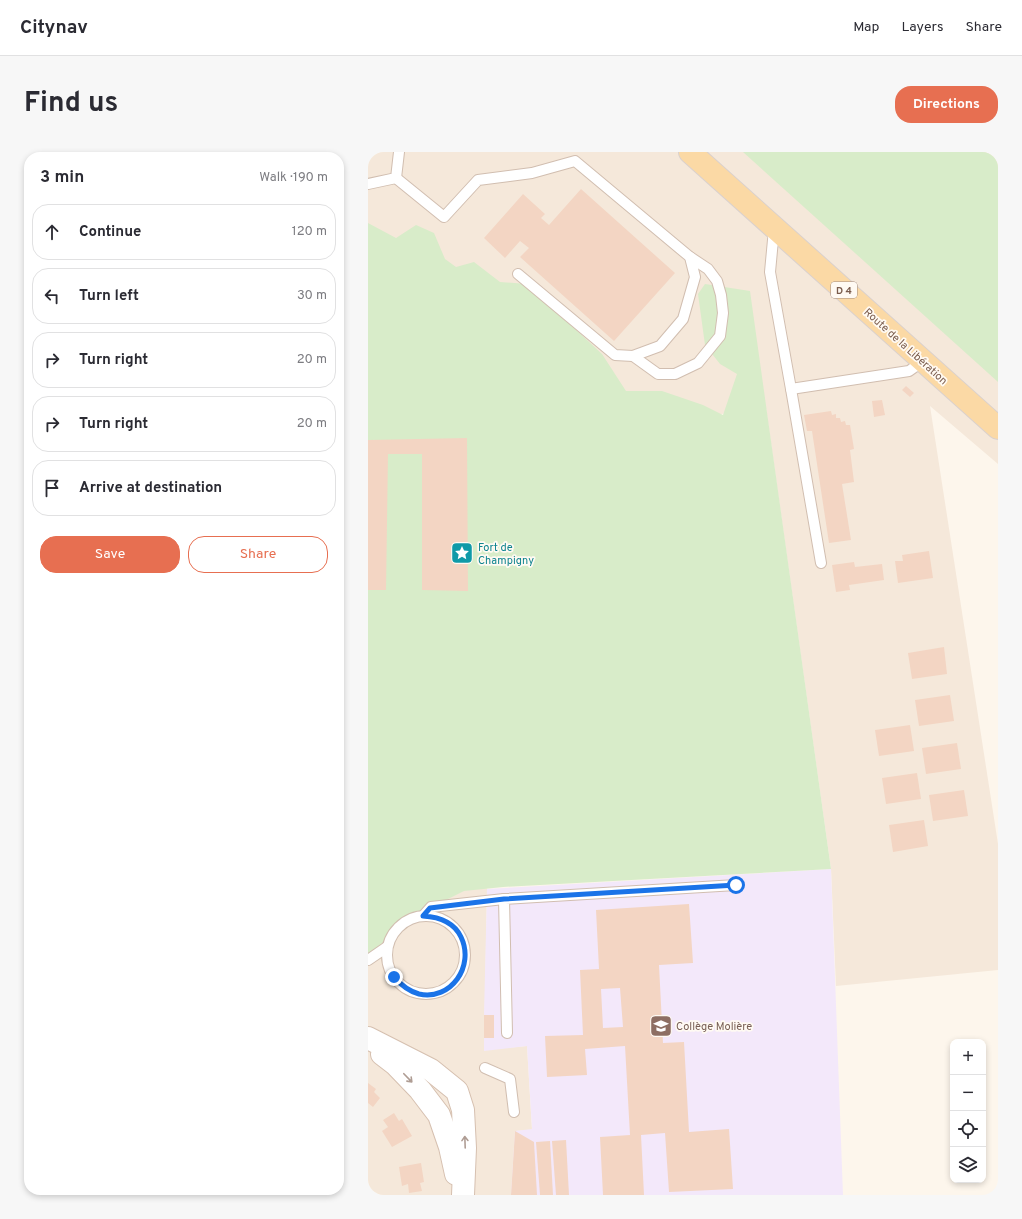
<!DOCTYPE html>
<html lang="en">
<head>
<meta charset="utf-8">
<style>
  body { margin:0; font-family:Overpass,sans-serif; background:#f7f7f7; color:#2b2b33 }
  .controls { position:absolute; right:12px; bottom:12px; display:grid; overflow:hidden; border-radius:8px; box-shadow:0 2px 6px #0003 }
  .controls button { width:36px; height:36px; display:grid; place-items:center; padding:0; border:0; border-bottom:1px solid #e1e1e2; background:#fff; color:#2b2b33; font:20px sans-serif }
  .stop { position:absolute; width:12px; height:12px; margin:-9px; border:3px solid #1a73e8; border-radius:50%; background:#fff }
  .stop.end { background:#1a73e8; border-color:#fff; box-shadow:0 1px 4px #0008 }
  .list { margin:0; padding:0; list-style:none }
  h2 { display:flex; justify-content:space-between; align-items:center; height:52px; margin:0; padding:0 16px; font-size:17px }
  h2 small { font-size:13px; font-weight:400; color:#7c7c81 }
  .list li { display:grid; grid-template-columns:26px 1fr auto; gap:12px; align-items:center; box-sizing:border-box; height:56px; margin:0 8px 8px; padding:0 8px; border:1px solid #e1e1e2; border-radius:16px }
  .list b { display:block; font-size:15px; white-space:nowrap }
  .list em { font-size:13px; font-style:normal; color:#7c7c81 }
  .actions { display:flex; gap:8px; padding:12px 16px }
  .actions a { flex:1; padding:9px 0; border:1px solid #e76f51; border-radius:16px; text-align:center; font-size:14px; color:#e76f51 }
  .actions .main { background:#e76f51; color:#fff }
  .icon { flex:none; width:22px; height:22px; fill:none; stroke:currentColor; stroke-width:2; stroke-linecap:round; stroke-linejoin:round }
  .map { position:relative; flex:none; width:630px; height:1043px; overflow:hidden; border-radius:16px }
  header { display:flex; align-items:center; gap:24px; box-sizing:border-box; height:56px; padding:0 20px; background:#fff; border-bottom:1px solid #e1e1e2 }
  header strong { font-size:19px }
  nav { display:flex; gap:22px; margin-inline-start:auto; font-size:14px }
  .intro { display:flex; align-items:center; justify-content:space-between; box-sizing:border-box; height:96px; padding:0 24px }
  h1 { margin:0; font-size:28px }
  .button { padding:10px 18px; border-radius:16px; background:#e76f51; color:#fff; font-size:14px; font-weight:700 }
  main { display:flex; gap:24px; padding:0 24px }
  aside { flex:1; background:#fff; border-radius:16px; box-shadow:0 2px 6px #0003 }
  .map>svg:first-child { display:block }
  .residential { fill:#f5e8da }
  .education { fill:#f3e8fa }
  .green { fill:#d8ecc9 }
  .building { fill:#f3d5c3; fill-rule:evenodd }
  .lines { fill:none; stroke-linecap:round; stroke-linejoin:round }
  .lane-casing { stroke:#d1beb0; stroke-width:12 }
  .secondary-casing { stroke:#d6c0b0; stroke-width:24 }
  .primary-casing { stroke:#dad1cd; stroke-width:24 }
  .lane { stroke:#fff; stroke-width:10 }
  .secondary { stroke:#fff; stroke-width:22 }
  .primary { stroke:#fbd9a5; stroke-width:22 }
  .oneway { stroke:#af9d94 }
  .route { stroke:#1a73e8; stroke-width:5 }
  .labels { text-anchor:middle; stroke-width:3.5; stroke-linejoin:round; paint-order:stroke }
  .shield { fill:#fffaf3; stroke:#a28b7f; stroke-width:1 }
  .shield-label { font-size:10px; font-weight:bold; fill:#7a5c4d }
  .street-label { font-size:11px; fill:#7a5c4d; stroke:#fffaf3 }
  .culture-label { font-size:11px; fill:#0d838f; stroke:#fffaf3; text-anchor:start }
  .education-label { font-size:11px; fill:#785e54; stroke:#fffaf3; text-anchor:start }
</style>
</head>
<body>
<header>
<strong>Citynav</strong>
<nav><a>Map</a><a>Layers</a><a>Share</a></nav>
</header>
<div class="intro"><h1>Find us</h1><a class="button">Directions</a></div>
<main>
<aside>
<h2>3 min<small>Walk · 190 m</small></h2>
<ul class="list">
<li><svg class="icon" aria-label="ahead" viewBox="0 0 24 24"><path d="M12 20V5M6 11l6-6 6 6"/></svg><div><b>Continue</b></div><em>120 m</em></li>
<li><svg class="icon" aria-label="left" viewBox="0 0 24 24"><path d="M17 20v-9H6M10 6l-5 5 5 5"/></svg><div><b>Turn left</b></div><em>30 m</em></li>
<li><svg class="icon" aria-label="right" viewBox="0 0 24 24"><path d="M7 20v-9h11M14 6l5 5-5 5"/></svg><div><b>Turn right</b></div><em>20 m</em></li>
<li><svg class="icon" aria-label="right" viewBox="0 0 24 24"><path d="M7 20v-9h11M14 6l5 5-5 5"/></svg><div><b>Turn right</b></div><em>20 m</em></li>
<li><svg class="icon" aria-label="arrive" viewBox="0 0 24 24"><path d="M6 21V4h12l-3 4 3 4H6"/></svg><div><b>Arrive at destination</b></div></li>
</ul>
<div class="actions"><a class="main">Save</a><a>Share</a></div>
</aside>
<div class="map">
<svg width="630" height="1043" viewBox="0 0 630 1043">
  <rect width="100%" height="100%" fill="#fdf6ec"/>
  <!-- residential -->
  <g class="residential">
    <polygon points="0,0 630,0 630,312 562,254 630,692 630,818 468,834 463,717 398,256 287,271 0,140"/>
    <polygon points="101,706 119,737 116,898 159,894 164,978 147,979 143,1043 0,1043 0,737"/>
  </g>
  <!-- education -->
  <polygon class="education" points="463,717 475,1043 143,1043 147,979 164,977 159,894 116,899 116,863 119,737"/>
  <!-- green -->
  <g class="green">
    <polygon points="375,0 630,0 630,230"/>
    <polygon points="0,71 28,86 48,73 66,81 77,107 88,115 106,110 132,130 159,132 234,202 258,239 294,239 335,253 355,263 369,222 352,212 337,193 330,142 337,132 382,139 463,717 135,735 96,739 48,763 0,803"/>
  </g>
  <!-- building -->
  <g class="building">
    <polygon points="213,37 307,121 246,189 152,105 161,96 152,89 137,106 116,86 155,42 177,62 173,66 181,73"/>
    <polygon points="538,234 546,241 542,245 534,238"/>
    <polygon points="514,248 517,263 506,265 504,249"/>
    <polygon points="463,259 464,263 468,262 468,266 472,266 473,270 477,269 478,273 482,273 486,297 482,298 486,330 474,332 483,388 461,391 444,279 439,279 436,263"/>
    <polygon points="99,286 100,439 54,438 54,302 20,302 18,438 0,438 0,288"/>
    <polygon points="561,399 565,426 530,431 527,409 535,409 534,403"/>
    <polygon points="486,410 487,415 514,412 516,428 481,433 482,438 468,440 464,413"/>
    <polygon points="576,495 579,522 544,527 540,501"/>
    <polygon points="582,543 586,569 551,574 547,548"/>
    <polygon points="542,573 546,599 511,604 507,578"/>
    <polygon points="589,591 593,617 558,622 554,596"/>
    <polygon points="549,621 553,647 518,652 514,626"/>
    <polygon points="596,638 600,664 565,669 561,643"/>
    <polygon points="556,668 560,694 525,700 521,673"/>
    <path d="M 321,752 L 325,811 L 291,813 L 295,891 L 316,890 L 321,980 L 361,977 L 365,1037 L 301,1040 L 297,981 L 273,983 L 276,1043 L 235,1043 L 232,985 L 262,983 L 257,894 L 217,897 L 219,923 L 179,925 L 177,884 L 215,883 L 212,818 L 231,817 L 228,758 ZM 252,836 L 255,875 L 235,876 L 233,837 Z"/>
    <rect x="116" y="863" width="10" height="23"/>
    <polygon points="0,931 8,937 6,940 12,946 5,955 0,951"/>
    <polygon points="26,961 31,969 34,967 44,984 24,995 14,979 20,975 15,968"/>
    <polygon points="147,979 166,990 169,1043 143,1043"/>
    <polygon points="198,988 201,1043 188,1043 184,989"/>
    <polygon points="182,989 185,1043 172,1043 168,990"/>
    <polygon points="53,1011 56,1030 52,1031 54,1039 41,1041 40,1032 34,1034 31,1015"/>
  </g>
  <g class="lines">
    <!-- lane casing -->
    <g class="lane-casing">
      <g id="lane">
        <polyline points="28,26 76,65 110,28 164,21 207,9 322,105 327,125 315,167 292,194 265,204 247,203 150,122"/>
        <polyline points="0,32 28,26 31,0"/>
        <polyline points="406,77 402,120 423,237 541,219 555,209"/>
        <polyline points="265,204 290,222 307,222 330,211 352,184 355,161 353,143 349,129 340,117 322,105"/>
        <polyline points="423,237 453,411"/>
        <circle cx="58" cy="803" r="39"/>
        <polyline points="55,764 63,755 136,747"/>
        <polyline points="0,808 19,795"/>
        <polyline points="139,881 136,747 368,733"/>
        <polyline points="117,916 142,927 146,960"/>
      </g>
    </g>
    <!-- secondary casing -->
    <g class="secondary-casing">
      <g id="secondary">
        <polyline points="0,886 63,918 89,939 95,958 97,996 95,1043"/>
        <polyline points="14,902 27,912 52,938 71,963 82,995 88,1022"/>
      </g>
    </g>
    <!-- primary casing -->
    <g class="primary-casing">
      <polyline id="primary" points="322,0 630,276"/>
    </g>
    <!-- lane -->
    <use href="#lane" class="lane"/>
    <!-- secondary -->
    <use href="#secondary" class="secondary"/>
    <!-- primary -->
    <use href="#primary" class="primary"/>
  </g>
  <!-- one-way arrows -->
  <defs><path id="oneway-shaft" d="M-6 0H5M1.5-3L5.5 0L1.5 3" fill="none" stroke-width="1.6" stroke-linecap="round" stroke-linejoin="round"/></defs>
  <g class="oneway">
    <use href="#oneway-shaft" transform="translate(40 926) rotate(46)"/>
    <use href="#oneway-shaft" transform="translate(97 990) rotate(-92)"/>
  </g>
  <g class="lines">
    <!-- route -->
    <path class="route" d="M 26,825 C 33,833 40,839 51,842 C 83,849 107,814 93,785 C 86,770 71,765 55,764 L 62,756 L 136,747 L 368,733"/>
  </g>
  <!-- icons -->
  <defs>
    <g id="sight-square" transform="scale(1.15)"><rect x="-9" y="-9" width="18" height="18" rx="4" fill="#0f9aa8" stroke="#fffaf3"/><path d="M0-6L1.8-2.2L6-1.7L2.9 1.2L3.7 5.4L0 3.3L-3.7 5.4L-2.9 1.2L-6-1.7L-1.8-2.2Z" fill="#fff"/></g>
    <g id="school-square" transform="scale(1.15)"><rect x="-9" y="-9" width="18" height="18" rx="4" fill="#8d6e63" stroke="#fffaf3"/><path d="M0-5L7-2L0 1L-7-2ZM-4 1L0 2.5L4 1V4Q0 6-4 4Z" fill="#fff"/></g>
  </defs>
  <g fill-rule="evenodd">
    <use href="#sight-square" x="94" y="401"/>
    <use href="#school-square" x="293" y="874"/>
  </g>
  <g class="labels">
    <!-- shield labels -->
    <rect class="shield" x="463" y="130" width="26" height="16" rx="3"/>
    <g class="shield-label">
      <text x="476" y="142">D 4</text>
    </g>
    <!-- street labels -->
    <g class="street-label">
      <text transform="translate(538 194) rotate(42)" y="4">Route de la Libération</text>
    </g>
    <!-- culture labels -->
    <g class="culture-label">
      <text x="110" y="399">Fort de<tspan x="110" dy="13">Champigny</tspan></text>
    </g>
    <!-- education labels -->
    <g class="education-label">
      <text x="308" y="878">Collège Molière</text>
    </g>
  </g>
</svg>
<div class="controls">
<button>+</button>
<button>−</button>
<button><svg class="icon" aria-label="locate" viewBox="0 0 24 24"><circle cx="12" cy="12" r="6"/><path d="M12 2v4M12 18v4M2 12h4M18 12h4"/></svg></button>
<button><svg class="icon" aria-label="layers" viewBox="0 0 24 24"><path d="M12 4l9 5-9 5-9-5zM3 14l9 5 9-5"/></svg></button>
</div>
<div class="stop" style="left:368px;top:733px"></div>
<div class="stop end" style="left:26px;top:825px"></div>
</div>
</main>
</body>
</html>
